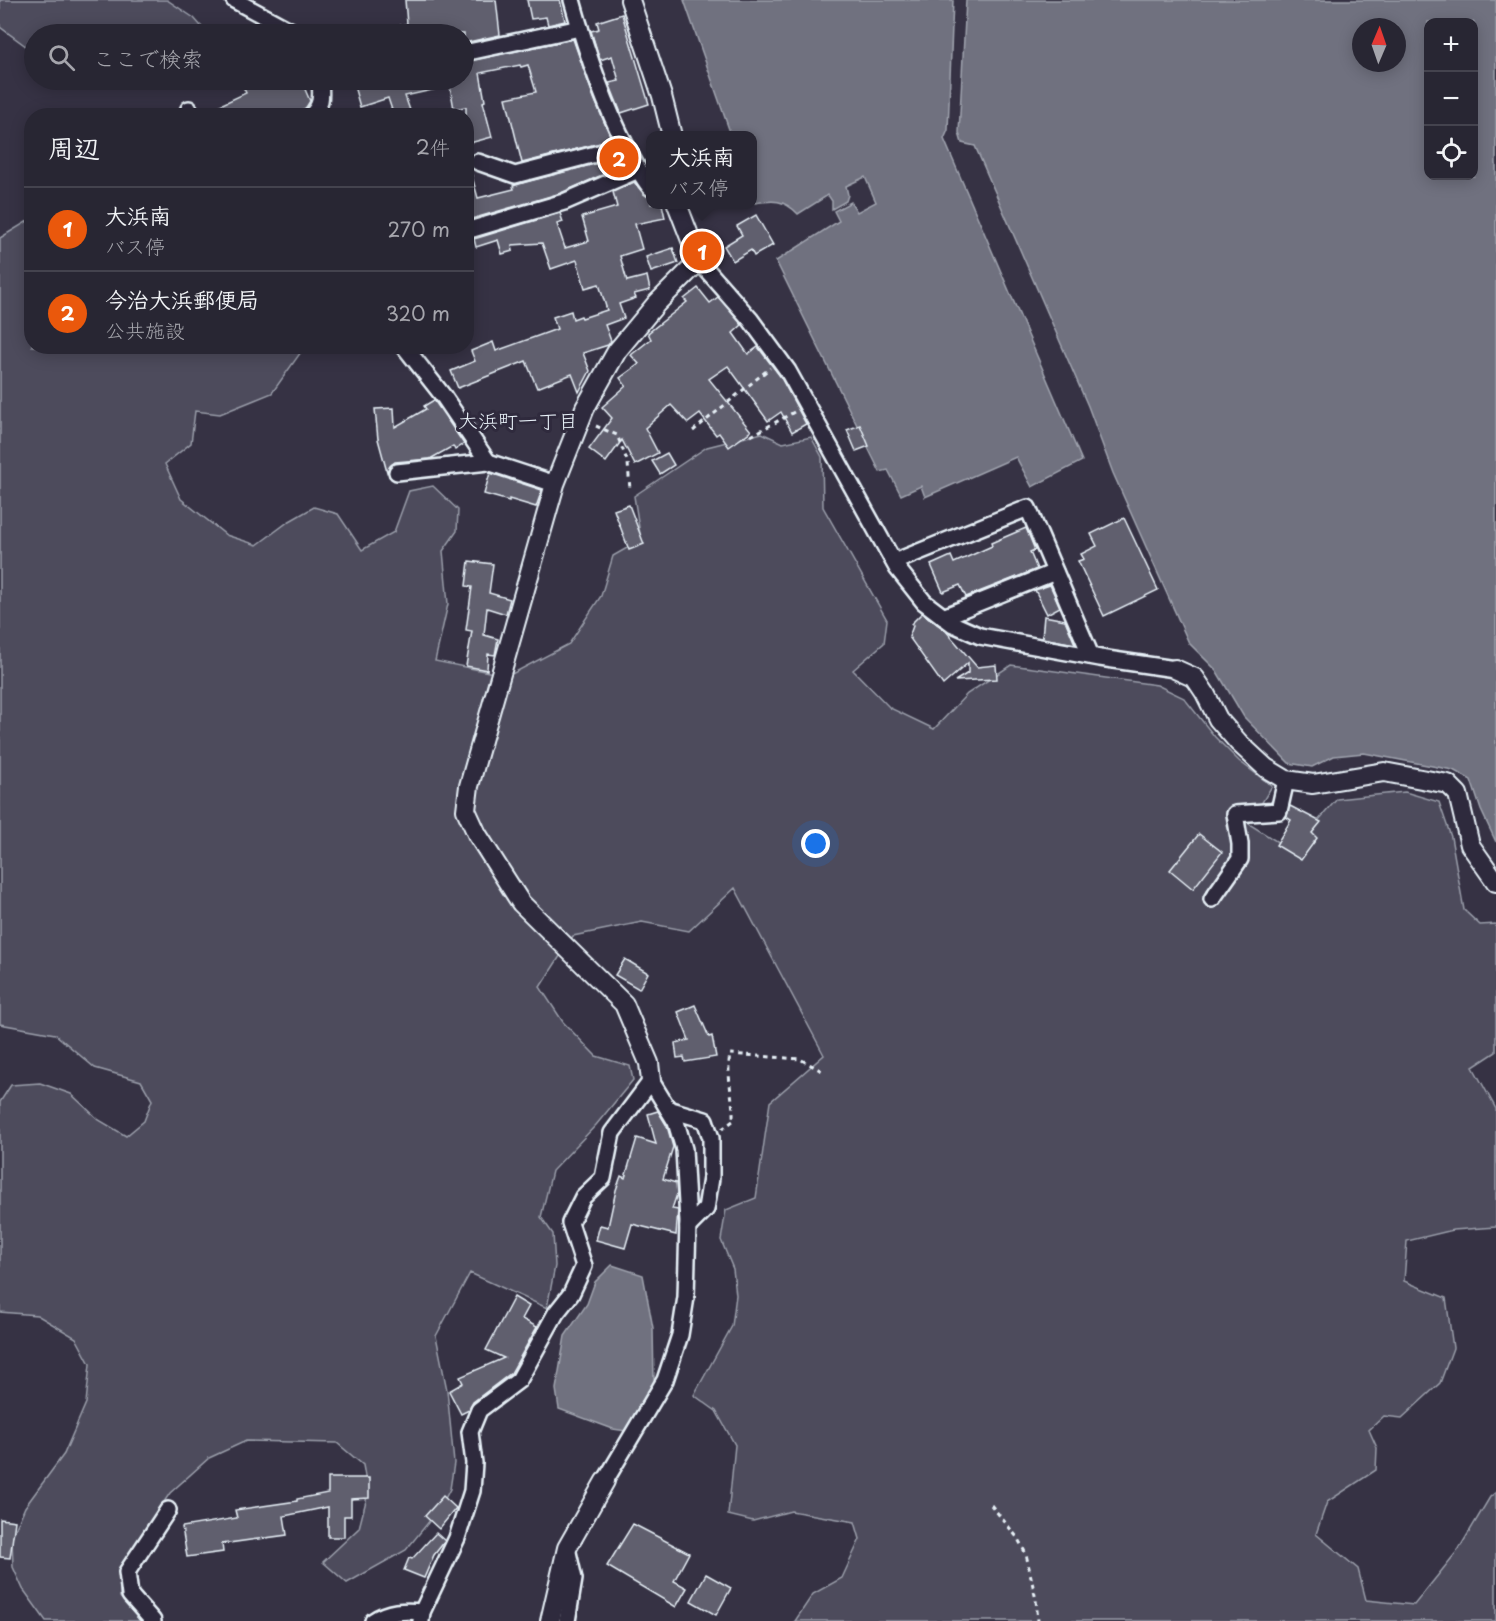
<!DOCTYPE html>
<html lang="ja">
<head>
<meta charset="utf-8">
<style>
  body { margin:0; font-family:"Playpen Sans","Klee One",sans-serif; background:#302e3b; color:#f1f3f6 }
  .controls { position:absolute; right:18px; top:18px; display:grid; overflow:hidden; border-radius:12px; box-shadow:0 3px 15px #0003 }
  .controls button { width:54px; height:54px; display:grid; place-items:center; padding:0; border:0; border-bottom:2px solid #44434e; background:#282633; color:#f1f3f6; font:30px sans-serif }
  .compass { position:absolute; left:1352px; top:18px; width:54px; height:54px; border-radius:50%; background:#282633; box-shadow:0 3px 15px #0003; rotate:2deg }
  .you { position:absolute; left:816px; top:844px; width:21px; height:21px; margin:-15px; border:4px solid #fff; border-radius:50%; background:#1a73e8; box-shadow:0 0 0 9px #1a73e833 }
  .badge { display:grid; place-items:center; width:39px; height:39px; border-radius:50%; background:#ea580c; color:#fff; font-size:20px; font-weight:700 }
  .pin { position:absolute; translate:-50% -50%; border:3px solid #fff; box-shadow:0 2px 6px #0006 }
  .popup { position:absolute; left:646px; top:131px; width:111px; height:78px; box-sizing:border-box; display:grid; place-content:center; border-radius:12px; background:#282633; filter:drop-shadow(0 2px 4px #0005); font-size:20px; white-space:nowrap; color:#a5a5ac }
  .popup b { font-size:22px; color:#f1f3f6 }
  .popup::after { content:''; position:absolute; left:50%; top:100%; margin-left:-12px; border:12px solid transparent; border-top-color:#282633 }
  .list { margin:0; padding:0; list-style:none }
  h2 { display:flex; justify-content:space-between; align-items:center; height:78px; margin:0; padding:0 24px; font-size:26px }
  h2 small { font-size:20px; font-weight:400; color:#a5a5ac }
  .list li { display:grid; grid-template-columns:39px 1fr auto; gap:18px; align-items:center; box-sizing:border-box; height:84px; padding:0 24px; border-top:2px solid #44434e }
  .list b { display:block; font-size:22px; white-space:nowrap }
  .list p { margin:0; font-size:20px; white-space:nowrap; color:#a5a5ac }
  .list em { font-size:20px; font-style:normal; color:#a5a5ac }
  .icon { flex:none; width:33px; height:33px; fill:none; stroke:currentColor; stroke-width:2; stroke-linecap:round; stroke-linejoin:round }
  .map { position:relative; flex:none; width:1496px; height:1621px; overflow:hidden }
  .search { position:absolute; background:#282633; box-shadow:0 3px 15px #0003; left:24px; top:24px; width:450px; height:66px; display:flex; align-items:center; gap:15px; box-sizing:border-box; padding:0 21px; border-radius:33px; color:#a5a5ac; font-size:22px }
  .panel { position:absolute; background:#282633; box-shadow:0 3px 15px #0003; left:24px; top:108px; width:450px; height:246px; border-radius:24px }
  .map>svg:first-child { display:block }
  .green { fill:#4d4b5c; stroke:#9a9eaa; stroke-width:1.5 }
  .water { fill:#70717f; stroke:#a0a4af; stroke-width:1.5; fill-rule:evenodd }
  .building { fill:#605e6e; stroke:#e8f1f8; stroke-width:1.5 }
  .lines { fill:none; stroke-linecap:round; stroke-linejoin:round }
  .minor-casing { stroke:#e8f1f8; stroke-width:20 }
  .tertiary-casing { stroke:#e8f1f8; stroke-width:22 }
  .path { stroke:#e8f1f8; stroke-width:3; stroke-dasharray:4.5 4.5; stroke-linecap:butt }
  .minor { stroke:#2f2a3d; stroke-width:15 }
  .tertiary { stroke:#2f2a3d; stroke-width:18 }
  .labels { text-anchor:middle; stroke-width:6; stroke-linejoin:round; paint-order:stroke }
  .neighbourhood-label { font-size:20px; fill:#e8f1f8; stroke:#2f2a3d }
</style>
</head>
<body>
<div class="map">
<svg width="1496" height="1621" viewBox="0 0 1496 1621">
  <rect width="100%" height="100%" fill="#363244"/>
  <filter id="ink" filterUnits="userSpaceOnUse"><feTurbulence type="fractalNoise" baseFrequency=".0167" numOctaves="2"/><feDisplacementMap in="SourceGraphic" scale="12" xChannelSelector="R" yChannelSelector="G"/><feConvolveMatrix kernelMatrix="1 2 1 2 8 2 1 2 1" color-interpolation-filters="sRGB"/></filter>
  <g filter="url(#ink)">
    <!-- green -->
    <g class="green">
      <polygon points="0,0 167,0 194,18 208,34 34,34 34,52 0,27"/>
      <polygon points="31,219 32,346 302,347 301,352 272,393 220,414 195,411 191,443 165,464 181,499 226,535 257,545 288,522 314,507 338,514 362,550 394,532 409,491 433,486 458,510 457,531 443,551 448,604 435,661 508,676 569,644 601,596 613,556 641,540 634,496 707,447 762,433 783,443 811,437 822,457 823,507 887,620 884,643 853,670 890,708 934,729 967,694 1011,665 1157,685 1184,698 1215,737 1239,761 1272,786 1249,824 1292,851 1337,799 1405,792 1439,802 1451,837 1464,910 1480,925 1496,924 1496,1052 1473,1067 1496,1109 1496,1227 1453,1230 1407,1241 1404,1281 1446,1298 1453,1348 1440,1383 1402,1418 1384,1416 1369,1430 1377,1448 1376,1470 1327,1502 1316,1534 1358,1569 1366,1600 1414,1605 1459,1549 1490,1497 1496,1492 1496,1621 795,1621 813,1594 842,1578 860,1539 855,1522 791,1511 753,1521 728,1515 735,1445 716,1411 694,1395 732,1326 736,1295 733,1269 721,1240 726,1210 756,1198 770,1102 824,1055 735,888 689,931 642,922 573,936 540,987 563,1022 596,1056 630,1066 633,1080 596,1125 552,1171 541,1217 553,1234 555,1266 547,1308 470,1273 436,1336 447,1390 454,1463 450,1489 440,1508 406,1550 347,1583 323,1562 359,1528 368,1493 363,1465 337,1443 246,1441 209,1458 170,1493 119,1568 120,1597 140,1621 46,1621 23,1589 13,1567 12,1537 25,1507 64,1454 86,1403 90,1364 76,1338 37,1315 0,1312 0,1102 11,1085 40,1083 71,1094 99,1120 126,1136 144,1121 152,1100 141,1081 95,1068 55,1034 0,1024 0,238"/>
    </g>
    <!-- water -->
    <g class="water">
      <path d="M 684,0 L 953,0 L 948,130 L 944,139 L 1082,461 L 1032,487 L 1016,457 L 925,497 L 921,486 L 901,495 L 888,470 L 880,472 L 776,261 L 839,221 L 834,211 L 851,202 L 857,212 L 876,202 L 865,177 L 846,186 L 848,195 L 846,201 L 832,209 L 832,201 L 828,195 L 798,214 C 784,199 773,200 755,203 L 753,198 L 753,136 L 731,135 Z"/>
      <path d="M 966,0 L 1496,0 L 1496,842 L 1481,810 L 1471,780 L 1453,770 L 1364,753 L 1334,756 L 1312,767 L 1289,763 L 1244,717 L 1216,670 L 1189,643 L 1113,473 L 1088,406 L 975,146 L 962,143 L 959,133 ZM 1474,22 L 1474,176 L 1428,176 L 1428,22 ZM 1361,27 L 1397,27 L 1397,63 L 1361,63 Z"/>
      <polygon points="612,1265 643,1275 653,1328 654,1384 626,1431 613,1429 559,1409 556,1389 565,1336 587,1304 595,1282"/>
    </g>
    <!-- building -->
    <g class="building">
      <polygon points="405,0 496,0 500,35 464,43 464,34 384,34 384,28 407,24"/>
      <polygon points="527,0 560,0 565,21 548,25 546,17 531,19"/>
      <polygon points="622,14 649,104 621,113 609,83 619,81 612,56 600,60 591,31 599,29 597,22"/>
      <polygon points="573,39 594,98 612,140 522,163 506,98 536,92 528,65 521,67 520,65 480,73 485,101 483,102 492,137 466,144 466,107 454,109 450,86 405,96 412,116 394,116 388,98 360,107 354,86 375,80 464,80 464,62"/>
      <polygon points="240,80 301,80 310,101 301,116 197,116 246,93"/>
      <polygon points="621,157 625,165 561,193 468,220 466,169 470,169 478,198 514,189 513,186 526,182"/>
      <polygon points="634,182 644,194 651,198 651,204 662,204 665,218 635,224 642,249 620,256 627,281 647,276 650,290 634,294 636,298 619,304 624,318 605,325 611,341 608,345 583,353 590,371 579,392 572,374 537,388 526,361 458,388 451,371 475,361 471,351 493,342 496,351 557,329 553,317 571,311 573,319 581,316 582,318 607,310 599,284 585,288 577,260 551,269 542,243 512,245 513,251 502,254 498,240 476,247 474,239 560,213 563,222 557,224 565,248 589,241 582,217 617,207 613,192"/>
      <polygon points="756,215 773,245 754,256 751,250 733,261 724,246 742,235 737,226"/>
      <polygon points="673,248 678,263 651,272 646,257"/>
      <polygon points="698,288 710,303 718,297 742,325 733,333 748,354 758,347 780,376 806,424 792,432 781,412 768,421 728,366 709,379 751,431 729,447 719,433 716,435 700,414 688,423 671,405 645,428 658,453 635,465 622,440 606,462 589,449 612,418 602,407 626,386 620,378 639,364 631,355 651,339 648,333 687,302 684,299"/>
      <polygon points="434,400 464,444 455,450 453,446 430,459 395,462 391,465 387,472 378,439 375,409 394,408 395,427 426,409 424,406"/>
      <polygon points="860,425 869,446 856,451 847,430"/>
      <polygon points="667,453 674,465 660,474 652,461"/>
      <polygon points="490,473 542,490 536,507 509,499 509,501 484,494"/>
      <polygon points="629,505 644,544 629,550 614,510"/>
      <polygon points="1124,518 1158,590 1104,616 1078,561 1084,559 1081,554 1097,546 1091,534"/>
      <polygon points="1026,528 1035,550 1030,552 1037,569 966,597 960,585 943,592 931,565 951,556 954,563 992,546 991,543"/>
      <polygon points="469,561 493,564 489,593 510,599 506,614 487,608 484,635 498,639 495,655 488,654 487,670 466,666 472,631 466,630 472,587 466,586"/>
      <polygon points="1050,585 1060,607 1047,614 1035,590"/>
      <polygon points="922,613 945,630 977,667 996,665 997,679 955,681 968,673 968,663 943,685 909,637 913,626 911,624"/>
      <polygon points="1044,616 1065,620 1075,644 1042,638"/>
      <polygon points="1290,806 1321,822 1312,833 1317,838 1301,860 1276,845 1291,820 1286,817"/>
      <polygon points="1199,834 1222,852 1193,889 1170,870"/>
      <polygon points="625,959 648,973 639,989 615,975"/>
      <polygon points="695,1005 709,1037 712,1036 716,1057 685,1062 684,1057 677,1058 675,1043 689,1040 678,1012"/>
      <polygon points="658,1111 667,1126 673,1147 663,1179 676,1183 677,1194 672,1209 678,1210 676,1235 632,1224 625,1248 596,1240 600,1225 608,1227 616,1190 621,1176 625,1178 637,1138 656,1144 648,1114"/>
      <polygon points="514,1297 529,1306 522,1319 537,1327 511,1373 473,1402 469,1410 461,1414 449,1391 463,1383 460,1377 504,1358 486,1350"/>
      <polygon points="328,1478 369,1478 369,1498 351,1499 351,1516 344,1516 344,1537 328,1537 328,1507 284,1516 287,1535 222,1544 223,1552 187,1557 182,1527 237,1518 235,1510 297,1501 297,1499 328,1493"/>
      <polygon points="443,1496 456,1508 439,1529 425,1516"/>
      <polygon points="0,1519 15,1521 10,1558 0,1557"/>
      <polygon points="633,1524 689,1553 674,1581 687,1588 676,1607 607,1566"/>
      <polygon points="436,1533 445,1541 434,1555 424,1578 404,1570 409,1558 412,1559"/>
      <polygon points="706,1574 731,1588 716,1615 691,1601"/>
    </g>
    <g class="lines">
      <!-- minor casing -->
      <g class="minor-casing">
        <g id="minor">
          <polyline points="234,0 297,34"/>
          <path d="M 572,0 C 586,51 603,102 627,148 C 634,161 641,177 651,188"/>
          <polyline points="464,53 580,28"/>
          <polyline points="186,116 189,109"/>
          <path d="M 310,116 C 323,107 321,93 320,80"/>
          <polyline points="478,162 515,175 626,146"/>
          <polyline points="466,231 564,202 638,170"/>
          <polyline points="699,261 750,319 788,371 897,568 924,602 953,624 980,636 1100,658 1175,669"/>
          <polyline points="404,346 444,397 488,462"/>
          <polyline points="397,472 488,462 555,484"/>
          <polyline points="894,562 1028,508 1091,656"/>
          <polyline points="943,617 1055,572"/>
          <polyline points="1212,899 1240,859 1240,844 1235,814 1279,811 1286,780"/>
          <polyline points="668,1109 705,1120 711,1138 711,1178 706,1209 688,1227"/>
          <polyline points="567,1548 574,1579 567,1621"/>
          <polyline points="153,1621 130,1595 127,1572 168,1510"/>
          <path d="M 373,1621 C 388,1611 404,1610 422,1612"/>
          <polyline points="421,1621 422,1612 457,1538 472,1491 474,1463 470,1432 479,1410 519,1380 556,1313 571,1294 584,1266 570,1223 583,1197 603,1178 612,1133 651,1081 676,1122 684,1149 688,1222 686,1297 680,1335 665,1380 605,1481"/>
        </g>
      </g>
      <!-- tertiary casing -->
      <g class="tertiary-casing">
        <g id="tertiary">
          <polyline points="630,0 662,96 672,136"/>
          <polyline points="1175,669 1195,678 1205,693 1218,719 1239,743 1266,768 1286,780 1313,784 1384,772 1448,784 1458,794 1470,845 1496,882"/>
          <polyline points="651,1081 649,1063 624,1004 521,903 477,834 466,810 469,786 555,484 585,408 617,351 656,304 699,261 677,204"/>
          <polyline points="550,1621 567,1548 605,1481"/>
        </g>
      </g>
      <!-- path -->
      <g class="path">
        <polyline points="596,426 617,435 628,463 630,490"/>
        <polyline points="693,431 770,368"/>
        <polyline points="751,436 794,412"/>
        <path d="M 722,1129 L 733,1121 C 734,1099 726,1076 730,1054 L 800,1059 L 822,1071"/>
        <polyline points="991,1505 1017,1537 1026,1554 1036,1600 1038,1621"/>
      </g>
      <!-- minor -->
      <use href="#minor" class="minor"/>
      <!-- tertiary -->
      <use href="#tertiary" class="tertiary"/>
    </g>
  </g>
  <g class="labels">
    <!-- neighbourhood labels -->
    <g class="neighbourhood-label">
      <text x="518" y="428">大浜町一丁目</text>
    </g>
  </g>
</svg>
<div class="controls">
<button>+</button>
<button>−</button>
<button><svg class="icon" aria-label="locate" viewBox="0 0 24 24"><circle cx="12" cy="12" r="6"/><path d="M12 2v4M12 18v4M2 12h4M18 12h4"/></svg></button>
</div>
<svg class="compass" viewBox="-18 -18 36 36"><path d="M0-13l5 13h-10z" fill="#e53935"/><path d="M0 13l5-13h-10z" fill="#a5a5ac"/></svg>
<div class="you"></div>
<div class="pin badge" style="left:702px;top:251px">1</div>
<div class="popup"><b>大浜南</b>バス停</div>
<div class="pin badge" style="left:619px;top:158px">2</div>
<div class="search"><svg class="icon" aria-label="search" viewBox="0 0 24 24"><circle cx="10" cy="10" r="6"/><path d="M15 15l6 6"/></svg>ここで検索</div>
<section class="panel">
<h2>周辺<small>2件</small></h2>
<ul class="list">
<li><span class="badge">1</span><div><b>大浜南</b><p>バス停</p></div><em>270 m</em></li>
<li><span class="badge">2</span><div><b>今治大浜郵便局</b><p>公共施設</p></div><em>320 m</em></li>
</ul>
</section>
</div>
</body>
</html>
